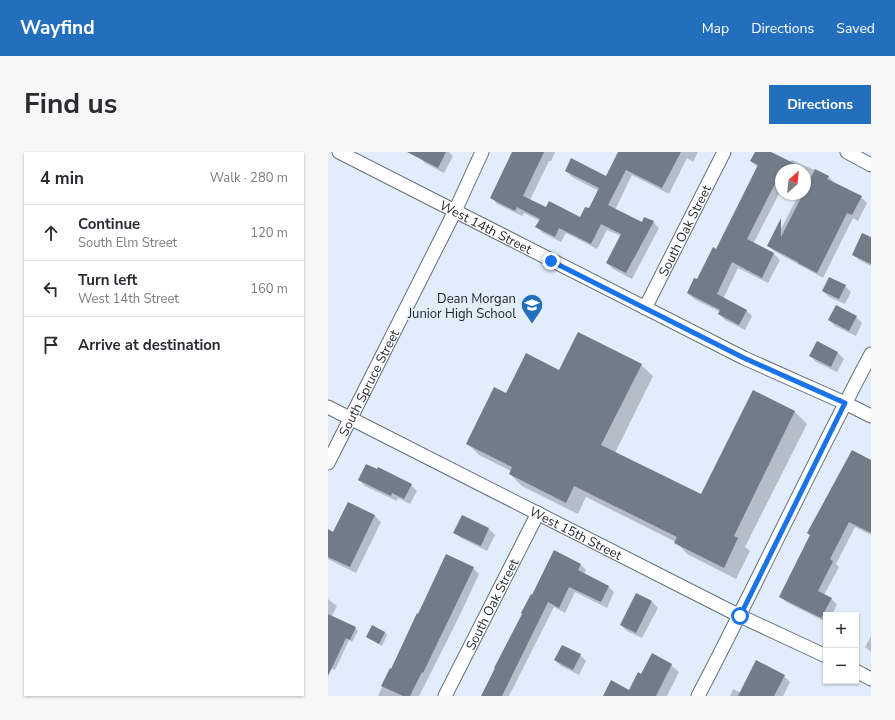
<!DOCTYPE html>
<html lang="en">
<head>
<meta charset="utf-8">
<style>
  body { margin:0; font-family:"Nunito Sans",sans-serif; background:#f7f7f7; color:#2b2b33 }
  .controls { position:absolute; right:12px; bottom:12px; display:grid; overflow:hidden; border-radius:0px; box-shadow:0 1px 3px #0004 }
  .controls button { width:36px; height:36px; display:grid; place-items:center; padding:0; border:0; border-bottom:1px solid #e1e1e2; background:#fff; color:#2b2b33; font:20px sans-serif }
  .compass { position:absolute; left:447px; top:12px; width:36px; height:36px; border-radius:50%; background:#fff; box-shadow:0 1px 3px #0004; rotate:27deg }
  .stop { position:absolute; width:12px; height:12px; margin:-9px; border:3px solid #1a73e8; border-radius:50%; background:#fff }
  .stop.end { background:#1a73e8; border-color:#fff; box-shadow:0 1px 4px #0008 }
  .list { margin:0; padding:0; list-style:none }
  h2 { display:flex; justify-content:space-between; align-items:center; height:52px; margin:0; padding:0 16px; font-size:17px }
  h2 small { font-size:13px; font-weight:400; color:#7c7c81 }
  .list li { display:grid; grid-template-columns:26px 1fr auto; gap:12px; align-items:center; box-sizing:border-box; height:56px; padding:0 16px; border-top:1px solid #e1e1e2 }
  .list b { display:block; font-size:15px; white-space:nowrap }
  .list p { margin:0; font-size:13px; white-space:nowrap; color:#7c7c81 }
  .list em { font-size:13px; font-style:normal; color:#7c7c81 }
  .icon { flex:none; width:22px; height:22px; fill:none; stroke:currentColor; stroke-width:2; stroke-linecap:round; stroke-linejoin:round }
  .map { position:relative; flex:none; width:543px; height:544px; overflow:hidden; border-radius:0px }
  header { display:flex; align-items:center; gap:24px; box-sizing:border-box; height:56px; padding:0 20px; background:#246ebe; color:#fff }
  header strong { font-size:19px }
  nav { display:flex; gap:22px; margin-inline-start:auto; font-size:14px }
  .intro { display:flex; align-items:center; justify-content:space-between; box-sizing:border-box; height:96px; padding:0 24px }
  h1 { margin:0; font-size:28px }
  .button { padding:10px 18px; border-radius:0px; background:#246ebe; color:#fff; font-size:14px; font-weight:700 }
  main { display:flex; gap:24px; padding:0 24px }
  aside { flex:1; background:#fff; border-radius:0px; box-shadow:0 1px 3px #0004 }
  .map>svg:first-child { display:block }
  .shadow { fill:#0003 }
  .building { fill:#727c88 }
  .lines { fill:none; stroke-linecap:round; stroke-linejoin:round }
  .minor-casing { stroke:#656f7a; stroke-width:15 }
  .minor { stroke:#fff; stroke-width:13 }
  .route { stroke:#1a73e8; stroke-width:5 }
  .labels { text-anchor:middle; stroke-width:4; stroke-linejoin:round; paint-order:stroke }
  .street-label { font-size:13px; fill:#1e2227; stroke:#e2edfb }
  .poi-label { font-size:13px; fill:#1e2227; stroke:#e2edfb; text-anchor:end }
</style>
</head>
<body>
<header>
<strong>Wayfind</strong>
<nav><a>Map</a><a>Directions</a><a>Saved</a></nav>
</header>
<div class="intro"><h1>Find us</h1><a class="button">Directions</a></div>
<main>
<aside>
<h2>4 min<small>Walk · 280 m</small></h2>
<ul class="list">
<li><svg class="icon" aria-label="ahead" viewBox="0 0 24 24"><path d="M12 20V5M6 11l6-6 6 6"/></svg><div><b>Continue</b><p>South Elm Street</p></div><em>120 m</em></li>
<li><svg class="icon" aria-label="left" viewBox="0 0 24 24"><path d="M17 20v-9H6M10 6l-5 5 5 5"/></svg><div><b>Turn left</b><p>West 14th Street</p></div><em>160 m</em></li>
<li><svg class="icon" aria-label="arrive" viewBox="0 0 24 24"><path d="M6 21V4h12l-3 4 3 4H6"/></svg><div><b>Arrive at destination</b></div></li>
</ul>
</aside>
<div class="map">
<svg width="543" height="544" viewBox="0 0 543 544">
  <rect width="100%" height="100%" fill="#e2edfb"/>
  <!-- shadow -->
  <g class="shadow">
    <polygon points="93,0 121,0 125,4 116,21 97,11 91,5"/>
    <polygon points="186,0 227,0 223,9 221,9 202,48 218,56 253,66 262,58 271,39 244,25 238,19 278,25 291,0 370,0 365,10 359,6 341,42 304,23 287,58 314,71 325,70 331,76 304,127 285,117 279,111 293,84 279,78 269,97 238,81 233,90 215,81 209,75 212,69 196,61 194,64 169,52 163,45"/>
    <polygon points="428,0 441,0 462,10 464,8 500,24 506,30 533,45 539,51 530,69 525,66 495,126 446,99 440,93 449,75 453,77 471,42 477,42 477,18 453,18 453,38 425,92 446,102 452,108 440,131 410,116 395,147 418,158 424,164 417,178 397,168 391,162 392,160 366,147 360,141 389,98 429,15 423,9"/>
    <polygon points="543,86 543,114 531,108 525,102"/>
    <polygon points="517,134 523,140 517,152 501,145 495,139"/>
    <polygon points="528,165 534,171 528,184 507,174 501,168"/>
    <polygon points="490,190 510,201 516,207 509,220 488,210 483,204"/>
    <polygon points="313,213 325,224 287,301 373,344 425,239 467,260 479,272 417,395 422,399 408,427 359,402 348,390 258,345 250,362 194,334 182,322 183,319 151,303 139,291 178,243 231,219"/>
    <polygon points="543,309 543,383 527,375 508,412 511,415 496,443 503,447 509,452 504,463 498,463 498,470 458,450 452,444 483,384 480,381"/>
    <polygon points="31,328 83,333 89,339 82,352 70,346 69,349 37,334"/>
    <polygon points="20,351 47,364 53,370 28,421 0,407 0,386 6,381"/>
    <polygon points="134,364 161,377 167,383 159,399 133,386 127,380"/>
    <polygon points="252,412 258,418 256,422 281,435 286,440 279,456 247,440 237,461 226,455 181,544 154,544 205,444"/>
    <polygon points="145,416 151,422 129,469 91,544 50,544 62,518 63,518"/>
    <polygon points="309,442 324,450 330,456 314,486 299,479 293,473"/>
    <polygon points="0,447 9,454 1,470 0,469"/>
    <polygon points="27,476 30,479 24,490 21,488 7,518 0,515 0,500"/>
    <polygon points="57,480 59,483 54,494 39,485"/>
    <polygon points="543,484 543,500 537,495"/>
    <polygon points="252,503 258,509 251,523 233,514 227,508"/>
    <polygon points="343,513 351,520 339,544 276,544 302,539 314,523"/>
    <polygon points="456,524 462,530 455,544 402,544 405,537 413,541"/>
  </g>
  <!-- building -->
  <g class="building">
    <polygon points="79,0 118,0 110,16"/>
    <polygon points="184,0 216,0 195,44 218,55 221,49 252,65 257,55 261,56 271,36 237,19 243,6 278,24 290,0 353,0 334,36 298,18 280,53 314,70 316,65 326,69 298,121 278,111 293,82 273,72 263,92 231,76 227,85 207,75 212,67 189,55 187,59 162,46"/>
    <polygon points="427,0 443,0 480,18 453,18 453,31 449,28 419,87 446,101 434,126 404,110 389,142 419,158 411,173 390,162 392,158 359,141 366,126 369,127 385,95 388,97 430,13 422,9"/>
    <polygon points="487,17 501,24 499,27 534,44 524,63 519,61 489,121 470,111 470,110 439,94 453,66 453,85 475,42 477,42 477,38"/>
    <polygon points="534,81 543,85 543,112 524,103"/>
    <polygon points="501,125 518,133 511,147 494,139"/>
    <polygon points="508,153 529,164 521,179 500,168"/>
    <polygon points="250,180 314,212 273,293 373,342 425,238 467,259 406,384 410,386 396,416 346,391 349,385 246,334 238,351 181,322 184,315 138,292 166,235 178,241 198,201 231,218"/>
    <polygon points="489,189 510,200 503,215 481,204"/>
    <polygon points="524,298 543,308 543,381 521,370 502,407 505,409 490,439 504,446 493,466 451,445 482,383 479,381"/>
    <polygon points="38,312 49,317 50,315 84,332 76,347 64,341 63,344 30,328"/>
    <polygon points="20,350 47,363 22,415 0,405 0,377 5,380"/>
    <polygon points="134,363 161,376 153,394 125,381"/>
    <polygon points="226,398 253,412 250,418 281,434 273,450 241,435 231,456 220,450 174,544 153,544 167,516 166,516 194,462 193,461 203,442 204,443"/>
    <polygon points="118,402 146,415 95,521 94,520 82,544 75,544 53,534 62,516 63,517 89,461 90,462"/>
    <polygon points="308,441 324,449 308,481 292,473"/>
    <polygon points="0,462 28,475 22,488 18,486 0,524"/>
    <polygon points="44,473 57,480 51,492 38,485"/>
    <polygon points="234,493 253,502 245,518 226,508"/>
    <polygon points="324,501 344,512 328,544 275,544 283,528 301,538 310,520 313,522"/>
    <polygon points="428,508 457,523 446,544 410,544"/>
  </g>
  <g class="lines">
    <!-- minor casing -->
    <g class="minor-casing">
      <g id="minor">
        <path id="s1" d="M 11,0 L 416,206 L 517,251 L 543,264"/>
        <polyline points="519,0 543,13"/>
        <path id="s2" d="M 317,156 L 396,0"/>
        <path id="s3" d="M 0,255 L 412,464 L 498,504"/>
        <path id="s4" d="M 0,311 L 127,59 L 154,0"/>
        <polyline points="528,519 543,527"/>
        <path id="s5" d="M 117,544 L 210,361"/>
        <path d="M 370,544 C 429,431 483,315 543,202"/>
      </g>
    </g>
    <!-- minor -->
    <use href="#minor" class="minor"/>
  </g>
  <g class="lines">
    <!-- route -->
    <polyline class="route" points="223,109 416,206 517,251 412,464"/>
  </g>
  <!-- icons -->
  <defs>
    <g id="school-pin" transform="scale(1.15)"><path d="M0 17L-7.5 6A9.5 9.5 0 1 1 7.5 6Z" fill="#246ebe" stroke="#e2edfb"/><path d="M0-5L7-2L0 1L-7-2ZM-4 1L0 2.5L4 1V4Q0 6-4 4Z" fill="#fff"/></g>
  </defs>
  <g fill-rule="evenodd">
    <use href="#school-pin" x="204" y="153"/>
  </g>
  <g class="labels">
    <!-- street labels -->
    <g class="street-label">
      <text dy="5" stroke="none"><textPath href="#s1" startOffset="165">West 14th Street</textPath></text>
      <text dy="5" stroke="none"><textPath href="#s2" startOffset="87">South Oak Street</textPath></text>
      <text dy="5" stroke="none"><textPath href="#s4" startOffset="90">South Spruce Street</textPath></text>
      <text dy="5" stroke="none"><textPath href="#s3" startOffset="278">West 15th Street</textPath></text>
      <text dy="5" stroke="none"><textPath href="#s5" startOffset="103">South Oak Street</textPath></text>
    </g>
    <!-- poi labels -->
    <g class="poi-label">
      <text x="188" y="151">Dean Morgan<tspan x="188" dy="15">Junior High School</tspan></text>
    </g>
  </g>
</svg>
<div class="controls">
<button>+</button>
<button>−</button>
</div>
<svg class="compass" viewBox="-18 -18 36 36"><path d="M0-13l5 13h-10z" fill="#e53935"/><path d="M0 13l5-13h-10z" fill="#7c7c81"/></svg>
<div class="stop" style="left:412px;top:464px"></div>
<div class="stop end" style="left:223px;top:109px"></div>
</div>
</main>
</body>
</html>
